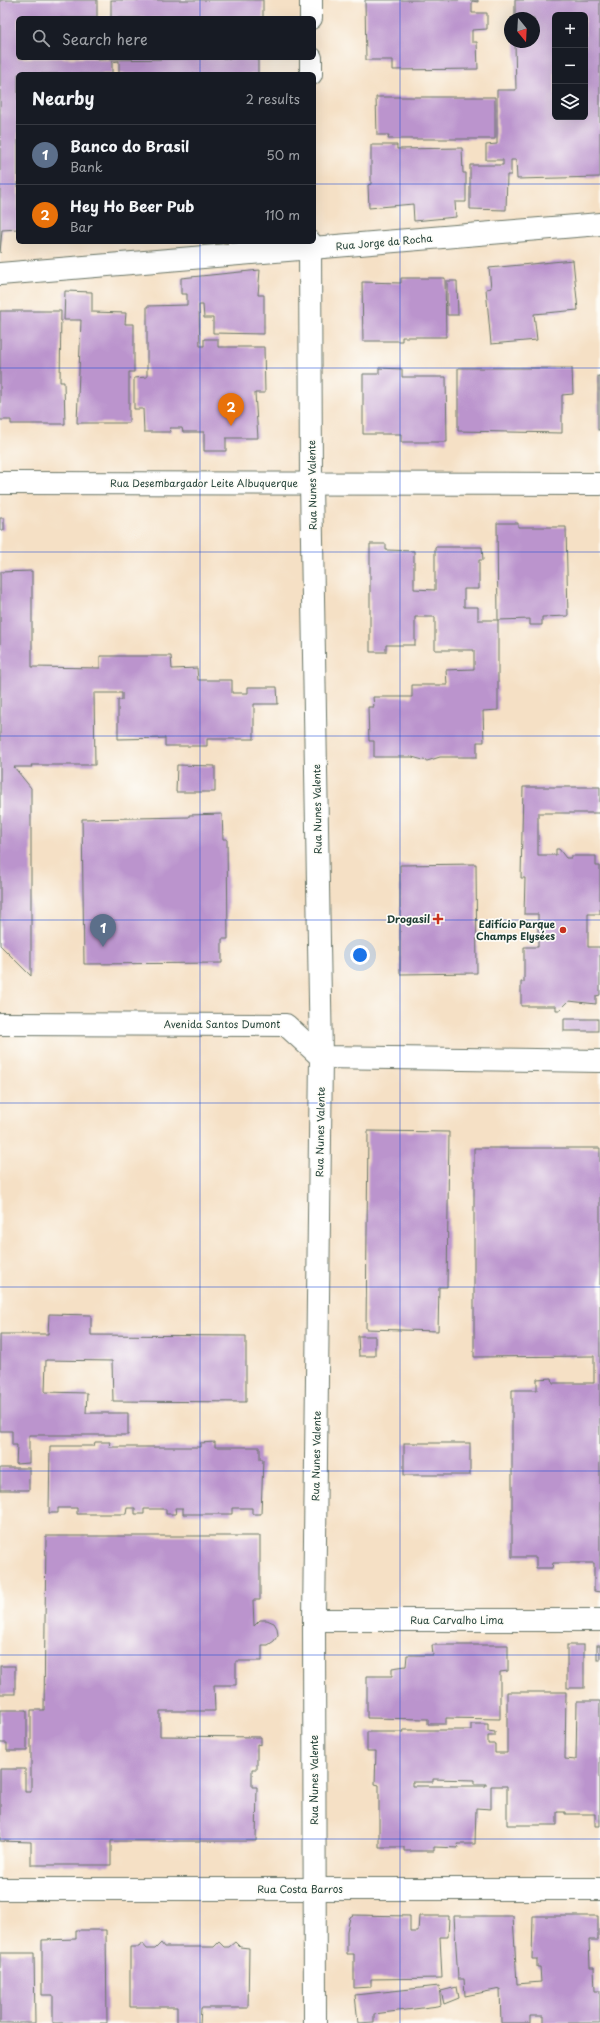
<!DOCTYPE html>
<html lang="en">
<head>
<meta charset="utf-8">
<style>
  body { margin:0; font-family:"Playpen Sans",sans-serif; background:#20242c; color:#f1f3f6 }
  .controls { position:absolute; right:12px; top:12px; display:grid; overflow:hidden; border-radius:6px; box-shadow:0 4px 16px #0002 }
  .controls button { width:36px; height:36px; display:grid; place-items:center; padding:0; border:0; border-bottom:1px solid #363941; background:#171b24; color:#f1f3f6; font:20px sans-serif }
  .compass { position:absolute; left:504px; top:12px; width:36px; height:36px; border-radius:50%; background:#171b24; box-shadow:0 4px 16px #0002; rotate:162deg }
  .you { position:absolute; left:360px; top:955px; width:14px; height:14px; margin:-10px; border:3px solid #fff; border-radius:50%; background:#1a73e8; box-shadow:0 0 0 6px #1a73e833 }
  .badge { display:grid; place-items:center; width:26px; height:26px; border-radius:50%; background:#c8321e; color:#fff; font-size:13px; font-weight:700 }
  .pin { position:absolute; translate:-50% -33px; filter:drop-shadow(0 1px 2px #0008) }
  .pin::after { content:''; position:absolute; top:21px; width:14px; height:12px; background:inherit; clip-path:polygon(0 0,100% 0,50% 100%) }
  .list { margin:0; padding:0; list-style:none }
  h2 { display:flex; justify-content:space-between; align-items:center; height:52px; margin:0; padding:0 16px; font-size:17px }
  h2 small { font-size:13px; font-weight:400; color:#9ea1a6 }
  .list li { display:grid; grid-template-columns:26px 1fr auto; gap:12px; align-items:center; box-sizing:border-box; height:60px; padding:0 16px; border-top:1px solid #363941 }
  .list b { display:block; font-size:15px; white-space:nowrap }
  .list p { margin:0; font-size:13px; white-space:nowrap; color:#9ea1a6 }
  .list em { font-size:13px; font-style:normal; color:#9ea1a6 }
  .icon { flex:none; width:22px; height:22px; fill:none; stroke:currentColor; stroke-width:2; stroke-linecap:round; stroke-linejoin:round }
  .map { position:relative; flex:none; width:600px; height:2023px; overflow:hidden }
  .search { position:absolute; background:#171b24; box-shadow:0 4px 16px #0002; left:16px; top:16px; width:300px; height:44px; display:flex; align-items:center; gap:10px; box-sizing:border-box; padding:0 14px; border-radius:6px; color:#9ea1a6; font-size:15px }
  .panel { position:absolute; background:#171b24; box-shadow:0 4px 16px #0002; left:16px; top:72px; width:300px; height:172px; border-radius:6px }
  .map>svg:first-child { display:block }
  .building { fill:#bb94cd; fill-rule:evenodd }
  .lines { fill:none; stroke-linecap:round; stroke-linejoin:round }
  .street-casing { stroke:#6a7667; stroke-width:24 }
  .secondary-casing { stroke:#6a7667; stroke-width:24 }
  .primary-casing { stroke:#6a7667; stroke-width:24 }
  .street { stroke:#fff; stroke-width:22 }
  .secondary { stroke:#fff; stroke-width:22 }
  .primary { stroke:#fff; stroke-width:22 }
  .grid { fill:none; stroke:#1d4ed8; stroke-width:1; stroke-opacity:0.55 }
  .poi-dot { fill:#c8321e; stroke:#fdfcf7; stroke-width:1.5 }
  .labels { text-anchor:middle; stroke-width:3.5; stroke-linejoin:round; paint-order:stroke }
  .street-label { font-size:10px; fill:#1f3d34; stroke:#fdfcf7 }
  .poi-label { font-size:10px; font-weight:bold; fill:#1f3d34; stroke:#fdfcf7; text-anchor:end }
</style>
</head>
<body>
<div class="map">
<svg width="600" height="2023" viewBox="0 0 600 2023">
  <rect width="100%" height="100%" fill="#fdfcf7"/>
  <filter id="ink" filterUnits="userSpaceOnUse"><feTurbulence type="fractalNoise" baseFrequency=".025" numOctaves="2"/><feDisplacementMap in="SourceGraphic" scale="8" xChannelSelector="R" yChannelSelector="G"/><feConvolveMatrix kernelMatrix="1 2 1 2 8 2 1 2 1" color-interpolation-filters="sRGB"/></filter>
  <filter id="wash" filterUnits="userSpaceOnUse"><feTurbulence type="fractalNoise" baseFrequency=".012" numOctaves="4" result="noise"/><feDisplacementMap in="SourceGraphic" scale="16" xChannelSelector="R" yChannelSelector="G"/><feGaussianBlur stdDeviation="0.9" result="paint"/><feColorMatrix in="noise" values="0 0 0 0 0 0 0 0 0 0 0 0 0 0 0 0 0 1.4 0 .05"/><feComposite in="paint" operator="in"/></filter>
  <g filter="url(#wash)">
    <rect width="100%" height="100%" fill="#f5e0c5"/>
    <g id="blocks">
      <!-- building -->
      <g class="building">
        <polygon points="0,0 97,0 97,18 18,18 18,58 97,58 97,60 258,58 258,74 119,74 119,61 112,62 112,74 18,74 18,229 2,230 0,253"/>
        <rect x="111" y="0" width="152" height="18"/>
        <polygon points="365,0 478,0 478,2 472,1 472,13 487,13 487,29 472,30 472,42 477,42 478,69 393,70 393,60 366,60"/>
        <path d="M 515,0 L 600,0 L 600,177 L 517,179 L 516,160 L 511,160 L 511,175 L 507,175 L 506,210 L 470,209 L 470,165 L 503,165 L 503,160 L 486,160 L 486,145 L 497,144 L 497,90 L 516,90 L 515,42 L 534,42 L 534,18 L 515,18 ZM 555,15 L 585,15 L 585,117 L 555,117 Z"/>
        <polygon points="376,97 495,97 495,139 388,139 389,135 377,135"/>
        <polygon points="371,145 397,145 397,149 462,148 463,173 466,173 466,202 455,202 456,217 414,221 413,204 369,208 368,185 371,184"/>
        <polygon points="573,260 578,310 534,314 537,340 491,344 486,289 491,288 489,268"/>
        <polygon points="260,270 258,295 264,295 264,334 213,333 213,318 204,318 203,305 199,305 200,346 204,346 204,339 218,339 218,347 264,347 265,393 255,393 258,438 226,438 226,451 204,451 204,432 183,432 182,428 170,428 171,432 144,432 143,409 134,409 134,378 147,377 147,306 187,305 187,294 181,294 181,278"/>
        <polygon points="401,278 445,278 446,337 402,337 402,341 363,341 362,282 401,283"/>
        <polygon points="447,281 457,281 458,315 447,315"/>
        <polygon points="65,291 92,292 92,312 126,313 125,324 134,324 134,372 129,372 129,423 77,423 81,320 64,320"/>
        <polygon points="0,311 61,311 60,382 64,382 65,424 11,424 11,420 0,420"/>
        <polygon points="379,368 402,369 402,377 446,377 447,442 401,442 401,434 363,434 363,374 379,374"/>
        <polygon points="458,368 572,368 573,394 562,395 562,433 458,431"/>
        <rect x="598" y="376" width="2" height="54"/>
        <rect x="0" y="518" width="4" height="12"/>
        <polygon points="497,523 518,523 518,527 566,527 568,616 542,617 542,625 530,625 530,619 498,620"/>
        <polygon points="370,544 386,544 386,550 414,551 414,589 435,590 435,547 482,547 483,560 479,560 479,589 464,589 464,607 478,607 478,620 498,620 498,710 483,711 484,742 477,742 477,757 440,757 427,761 412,757 374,757 374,741 369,741 368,707 374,707 373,697 412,697 412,685 447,685 446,670 474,669 474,650 435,650 435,617 415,617 415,645 386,645 386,652 370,652"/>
        <polygon points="32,571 32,667 100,668 100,656 171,656 172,669 197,668 198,680 232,680 232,693 248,693 248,687 277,687 278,704 254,704 254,739 207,739 207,746 165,746 165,738 118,739 118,700 122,700 122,693 94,693 95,765 31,765 32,767 14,767 31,788 31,976 0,945 0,572"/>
        <polygon points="177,765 215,766 215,792 176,792"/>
        <polygon points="523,787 600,787 600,813 538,813 538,855 556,855 556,849 559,849 566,858 571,858 571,856 596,856 596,866 600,866 600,914 588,914 588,947 600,947 600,995 596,996 596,1004 569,1001 560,1010 556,1010 556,1006 521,1006 521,982 524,982 524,947 538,947 538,914 524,914 525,878 521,878"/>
        <polygon points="222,814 223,839 227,839 228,939 222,939 222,963 84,964 82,819 189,817 189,815"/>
        <polygon points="476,864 477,973 400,974 400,865"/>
        <rect x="564" y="1019" width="34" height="12"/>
        <polygon points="368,1131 449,1132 447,1287 439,1287 438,1331 366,1329"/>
        <polygon points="474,1148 600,1148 600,1592 594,1591 594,1563 553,1563 552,1568 536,1568 536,1557 512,1557 512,1390 537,1390 537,1379 552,1378 553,1383 594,1383 594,1356 474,1357"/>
        <polygon points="49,1314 91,1315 91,1335 246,1336 246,1402 113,1401 112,1361 46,1360 45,1392 87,1393 86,1413 128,1413 128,1435 29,1435 29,1463 16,1464 17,1445 12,1445 12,1431 0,1431 0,1334 48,1334"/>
        <polygon points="358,1336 375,1336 375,1356 359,1356"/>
        <polygon points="95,1442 110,1442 109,1447 200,1447 200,1443 215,1442 215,1447 260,1447 260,1459 263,1459 261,1514 252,1514 252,1508 232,1508 232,1514 183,1514 183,1508 175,1508 176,1514 166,1514 166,1509 144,1509 144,1514 135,1514 135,1508 127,1508 126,1514 77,1514 77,1508 58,1508 58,1513 49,1513 50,1446 94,1446"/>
        <rect x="404" y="1443" width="66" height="32"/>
        <rect x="0" y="1468" width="29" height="22"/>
        <polygon points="46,1536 260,1536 260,1600 253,1600 254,1626 260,1620 267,1620 274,1623 277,1628 278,1635 274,1641 268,1645 262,1645 262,1661 236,1661 236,1685 214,1685 215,1711 160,1711 160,1736 261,1737 261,1745 257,1744 257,1769 252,1769 252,1787 257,1787 256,1841 111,1841 111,1865 31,1865 31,1842 0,1841 0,1769 25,1769 25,1792 31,1792 31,1710 44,1710"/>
        <polygon points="432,1645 508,1645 508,1671 500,1672 500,1719 446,1718 446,1724 428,1724 428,1719 367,1718 367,1676 392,1676 392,1668 406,1666 407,1655 433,1655"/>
        <rect x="567" y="1645" width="17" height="43"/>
        <rect x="597" y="1645" width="3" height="15"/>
        <rect x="0" y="1666" width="15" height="28"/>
        <path d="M 507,1692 L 566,1692 L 565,1759 L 576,1760 L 577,1701 L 600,1701 L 600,1826 L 595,1826 L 595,1814 L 565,1814 L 565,1812 L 557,1812 L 557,1825 L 507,1825 L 507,1786 L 491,1786 L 491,1809 L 476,1808 L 475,1844 L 457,1844 L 458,1848 L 434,1847 L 434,1851 L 404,1851 L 404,1847 L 379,1847 L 379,1785 L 375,1784 L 376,1751 L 367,1751 L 367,1732 L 404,1732 L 403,1730 L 471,1730 L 471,1724 L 488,1724 L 488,1731 L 495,1732 L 495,1736 L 488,1736 L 488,1744 L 495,1744 L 495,1753 L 507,1753 ZM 433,1779 L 474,1780 L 474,1784 L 486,1784 L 486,1786 L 412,1786 L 412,1782 L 433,1782 Z"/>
        <polygon points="0,1710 27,1710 27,1751 7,1751 7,1743 0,1743"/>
        <polygon points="353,1915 410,1916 410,1932 418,1932 419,1916 449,1916 448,1937 440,1937 442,1978 371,1979 371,1987 354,1988 354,1954 347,1954 347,1931 350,1917"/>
        <polygon points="454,1916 513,1916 517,1984 541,1982 540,1967 537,1967 537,1959 532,1959 533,1916 598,1916 598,1940 589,1940 590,1967 594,1967 595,1991 600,1991 600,2023 543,2023 543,2016 530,2016 530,2023 501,2023 500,1989 465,1996 464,1979 458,1979"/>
        <polygon points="76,1930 106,1930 107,2023 53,2023 53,1995 42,1995 42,1940 76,1939"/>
        <polygon points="219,1942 224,1947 229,1947 235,1942 240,1947 249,1948 248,2008 201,2008 200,2023 177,2023 177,2007 130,2007 130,1947 139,1947 142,1943 147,1949 155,1949 161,1943 164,1947 214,1947"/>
        <polygon points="0,1953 34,1953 35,2023 0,2023"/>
        <polygon points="439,1986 441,2005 438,2006 374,2014 374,2022 358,2023 355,1995"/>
        <polygon points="457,1987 459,1998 444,2004 441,1991"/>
      </g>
    </g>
  </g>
  <g filter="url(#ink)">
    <use href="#blocks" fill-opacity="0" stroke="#6a7667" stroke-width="1"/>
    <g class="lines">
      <!-- street casing -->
      <g class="street-casing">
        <g id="street">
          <polyline points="311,18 311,0"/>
          <polyline points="311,74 311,58"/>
          <polyline points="310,242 311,483 321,1057 314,1620 315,2023"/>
          <polyline points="0,274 600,224"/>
          <polyline points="0,483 600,484"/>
          <polyline points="314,1620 600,1620"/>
        </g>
      </g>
      <!-- secondary casing -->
      <g class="secondary-casing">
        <polyline id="secondary" points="0,1889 600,1889"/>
      </g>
      <!-- primary casing -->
      <g class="primary-casing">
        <polyline id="primary" points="0,1024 286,1025 321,1057 600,1061"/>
      </g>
      <!-- street -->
      <use href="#street" class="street"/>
      <!-- secondary -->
      <use href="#secondary" class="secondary"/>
      <!-- primary -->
      <use href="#primary" class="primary"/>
    </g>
  </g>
  <!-- grid -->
  <path class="grid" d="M 200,0 L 200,18M 400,0 L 400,2023M 200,58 L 200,74M 0,184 L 18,184M 314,184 L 600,184M 200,242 L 200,2023M 0,368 L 600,368M 0,552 L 600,552M 0,736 L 600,736M 0,920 L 600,920M 0,1103 L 600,1103M 0,1287 L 600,1287M 0,1471 L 600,1471M 0,1655 L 600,1655M 0,1839 L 600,1839"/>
  <!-- markers -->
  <g class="poi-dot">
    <path d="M436 913h4v4h4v4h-4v4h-4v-4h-4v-4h4z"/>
    <circle cx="563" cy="930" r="4"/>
  </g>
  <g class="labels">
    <!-- street labels -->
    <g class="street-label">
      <text transform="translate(384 242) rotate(-5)" y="4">Rua Jorge da Rocha</text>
      <text x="204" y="487">Rua Desembargador Leite Albuquerque</text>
      <text transform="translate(312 485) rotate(-91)" y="4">Rua Nunes Valente</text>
      <text transform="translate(317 809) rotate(-91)" y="4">Rua Nunes Valente</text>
      <text x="222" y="1028">Avenida Santos Dumont</text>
      <text transform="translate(320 1132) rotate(-89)" y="4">Rua Nunes Valente</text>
      <text transform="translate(316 1456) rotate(-89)" y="4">Rua Nunes Valente</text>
      <text x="457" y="1624">Rua Carvalho Lima</text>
      <text transform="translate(314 1780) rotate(-90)" y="4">Rua Nunes Valente</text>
      <text x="300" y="1893">Rua Costa Barros</text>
    </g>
    <!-- poi labels -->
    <g class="poi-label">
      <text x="430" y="923">Drogasil</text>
      <text x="555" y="928">Edifício Parque<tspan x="555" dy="12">Champs Elysées</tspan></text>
    </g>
  </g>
</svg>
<div class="controls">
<button>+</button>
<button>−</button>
<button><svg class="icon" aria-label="layers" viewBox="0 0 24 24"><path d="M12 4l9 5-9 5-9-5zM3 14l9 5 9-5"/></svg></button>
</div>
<svg class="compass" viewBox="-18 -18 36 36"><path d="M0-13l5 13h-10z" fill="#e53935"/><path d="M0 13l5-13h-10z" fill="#9ea1a6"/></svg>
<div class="you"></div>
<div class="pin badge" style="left:103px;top:947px;background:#5c6f8a">1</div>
<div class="pin badge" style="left:231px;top:426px;background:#e8710a">2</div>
<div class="search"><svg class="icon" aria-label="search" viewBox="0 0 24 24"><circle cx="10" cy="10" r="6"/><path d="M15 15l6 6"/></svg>Search here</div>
<section class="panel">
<h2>Nearby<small>2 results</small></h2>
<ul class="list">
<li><span class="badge" style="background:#5c6f8a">1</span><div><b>Banco do Brasil</b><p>Bank</p></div><em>50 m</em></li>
<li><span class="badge" style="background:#e8710a">2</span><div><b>Hey Ho Beer Pub</b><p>Bar</p></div><em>110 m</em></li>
</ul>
</section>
</div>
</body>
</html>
